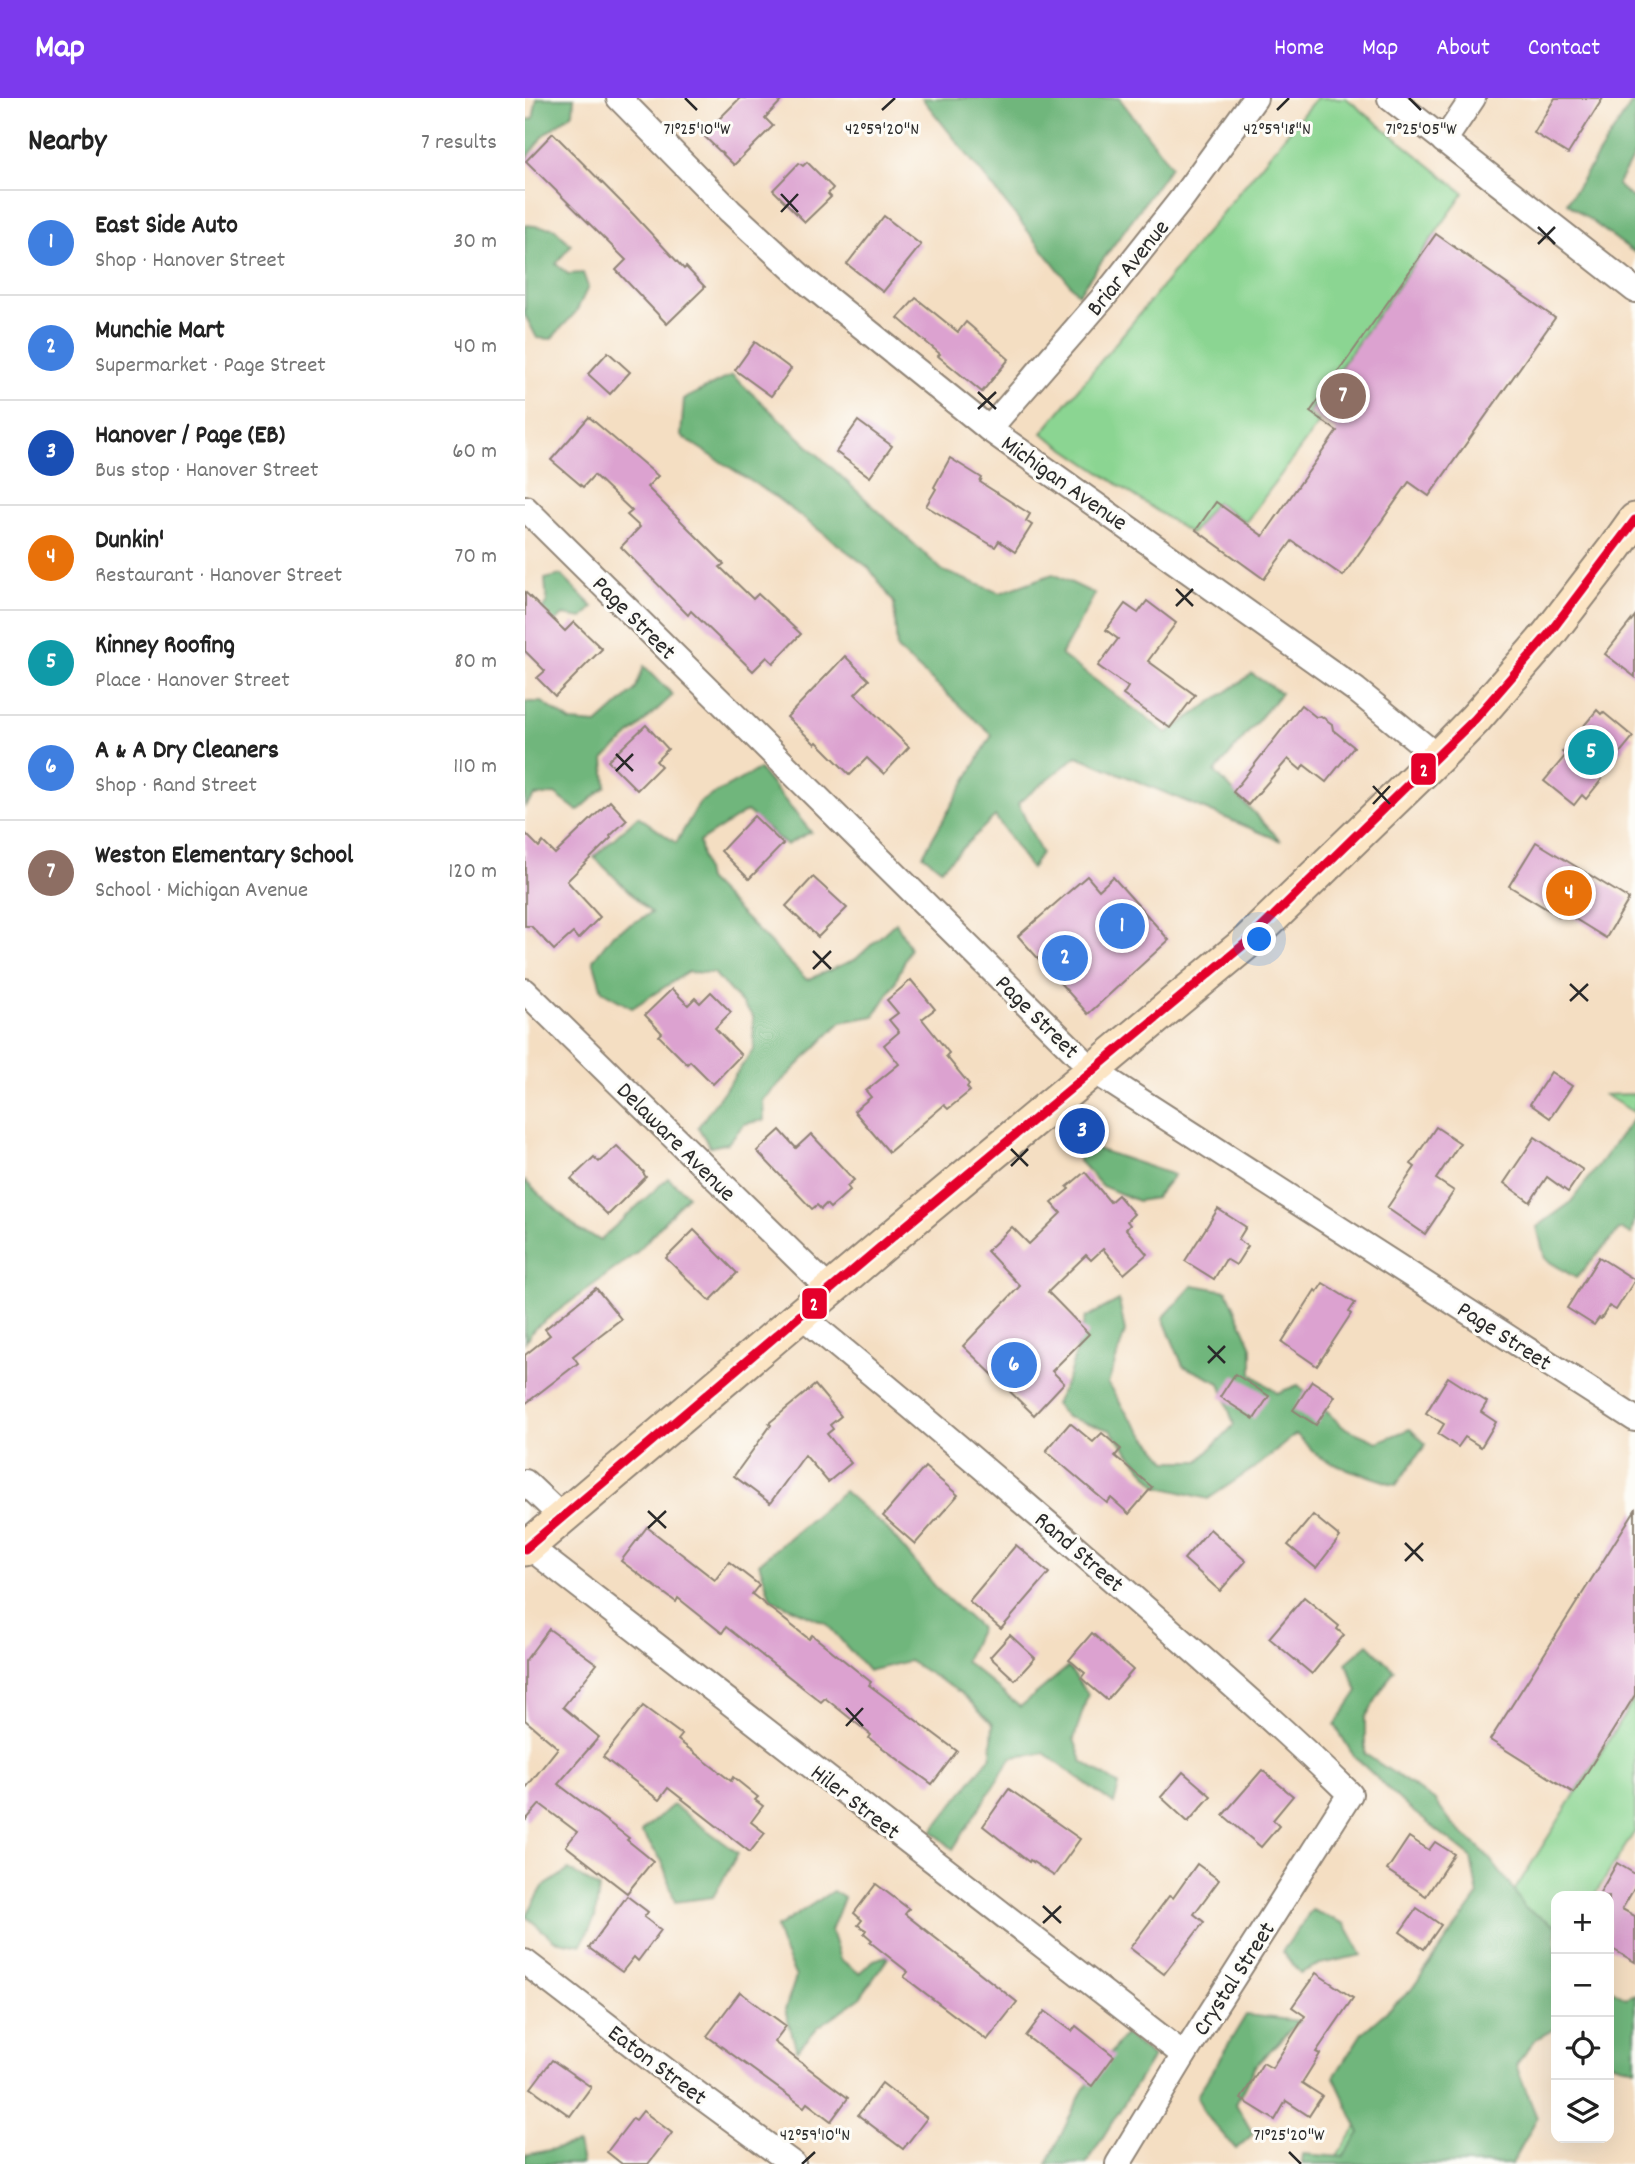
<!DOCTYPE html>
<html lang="en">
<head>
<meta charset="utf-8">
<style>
  body { margin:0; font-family:Dekko,sans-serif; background:#f2f2f2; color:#222 }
  .controls { position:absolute; right:21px; bottom:21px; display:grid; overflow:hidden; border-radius:14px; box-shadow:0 7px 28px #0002 }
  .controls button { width:63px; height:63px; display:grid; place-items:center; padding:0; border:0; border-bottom:2px solid #e0e0e0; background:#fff; color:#222; font:35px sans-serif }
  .you { position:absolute; left:735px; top:842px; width:24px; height:24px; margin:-18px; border:5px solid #fff; border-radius:50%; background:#1a73e8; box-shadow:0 0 0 10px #1a73e833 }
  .badge { display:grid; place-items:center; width:46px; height:46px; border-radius:50%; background:#7c3aed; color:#fff; font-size:23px; font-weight:700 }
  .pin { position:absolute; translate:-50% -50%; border:4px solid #fff; box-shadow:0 2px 7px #0006 }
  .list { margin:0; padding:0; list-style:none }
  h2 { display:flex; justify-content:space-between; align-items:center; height:91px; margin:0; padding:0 28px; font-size:30px }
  h2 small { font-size:23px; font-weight:400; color:#767676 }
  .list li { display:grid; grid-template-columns:46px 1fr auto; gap:21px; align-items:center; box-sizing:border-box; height:105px; padding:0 28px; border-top:2px solid #e0e0e0 }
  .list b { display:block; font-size:26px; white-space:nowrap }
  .list p { margin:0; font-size:23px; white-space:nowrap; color:#767676 }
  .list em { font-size:23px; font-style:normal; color:#767676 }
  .icon { flex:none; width:38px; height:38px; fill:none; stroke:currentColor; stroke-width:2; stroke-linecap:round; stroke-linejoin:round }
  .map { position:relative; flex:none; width:1110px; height:2066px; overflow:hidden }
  header { display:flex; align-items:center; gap:42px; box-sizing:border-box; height:98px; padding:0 35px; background:#7c3aed; color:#fff }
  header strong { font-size:33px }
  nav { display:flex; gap:38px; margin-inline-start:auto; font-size:24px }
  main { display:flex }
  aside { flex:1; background:#fff }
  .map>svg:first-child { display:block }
  .green { fill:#8bd592; stroke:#5b805e; stroke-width:2 }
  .forest { fill:#70b67c; stroke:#4e7054; stroke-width:2 }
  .building { fill:#dca2d0 }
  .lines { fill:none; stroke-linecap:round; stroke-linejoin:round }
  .minor-casing { stroke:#908476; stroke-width:28 }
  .secondary-casing { stroke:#908476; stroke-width:37 }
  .minor { stroke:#fff; stroke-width:24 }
  .secondary { stroke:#fce5c4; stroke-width:33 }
  .bus-1-casing { stroke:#fdfcf7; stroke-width:14 }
  .bus-1 { stroke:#e4002b; stroke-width:9 }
  .ticks { fill:none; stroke:#2b2b2b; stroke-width:2.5 }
  .labels { text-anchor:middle; stroke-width:6; stroke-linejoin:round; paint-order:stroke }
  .street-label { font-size:24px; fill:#2b2b2b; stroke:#fdfcf7 }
  .ticks-label { font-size:18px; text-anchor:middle; fill:#2b2b2b; stroke:#fdfcf7; stroke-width:6; stroke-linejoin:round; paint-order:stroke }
  .line-badge { stroke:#fdfcf7; stroke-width:2.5 }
  .badge-label { font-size:19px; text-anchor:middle; font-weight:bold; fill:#fff }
</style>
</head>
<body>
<header>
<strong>Map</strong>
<nav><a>Home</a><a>Map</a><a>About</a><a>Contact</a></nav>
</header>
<main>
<aside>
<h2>Nearby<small>7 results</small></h2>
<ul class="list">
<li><span class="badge" style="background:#3f7fe0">1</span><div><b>East Side Auto</b><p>Shop · Hanover Street</p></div><em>30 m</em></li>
<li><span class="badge" style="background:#3f7fe0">2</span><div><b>Munchie Mart</b><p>Supermarket · Page Street</p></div><em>40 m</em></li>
<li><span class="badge" style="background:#1a4fb4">3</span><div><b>Hanover / Page (EB)</b><p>Bus stop · Hanover Street</p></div><em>60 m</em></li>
<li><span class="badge" style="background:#e8710a">4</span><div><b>Dunkin'</b><p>Restaurant · Hanover Street</p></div><em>70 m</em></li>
<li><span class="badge" style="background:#0f9aa8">5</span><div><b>Kinney Roofing</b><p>Place · Hanover Street</p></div><em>80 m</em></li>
<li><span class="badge" style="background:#3f7fe0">6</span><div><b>A &amp; A Dry Cleaners</b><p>Shop · Rand Street</p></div><em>110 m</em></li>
<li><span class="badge" style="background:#8d6e63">7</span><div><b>Weston Elementary School</b><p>School · Michigan Avenue</p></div><em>120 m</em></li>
</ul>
</aside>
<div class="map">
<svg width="1110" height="2066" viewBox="0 0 1110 2066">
  <rect width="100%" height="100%" fill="#fdfcf7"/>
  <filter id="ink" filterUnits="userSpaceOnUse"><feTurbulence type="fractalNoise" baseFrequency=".0143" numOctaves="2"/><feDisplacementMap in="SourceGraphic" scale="14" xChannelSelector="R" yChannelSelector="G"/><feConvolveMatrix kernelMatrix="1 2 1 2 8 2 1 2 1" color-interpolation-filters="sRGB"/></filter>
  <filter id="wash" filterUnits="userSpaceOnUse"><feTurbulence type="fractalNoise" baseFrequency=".00686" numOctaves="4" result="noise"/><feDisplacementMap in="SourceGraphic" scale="28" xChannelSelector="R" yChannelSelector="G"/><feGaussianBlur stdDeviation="1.57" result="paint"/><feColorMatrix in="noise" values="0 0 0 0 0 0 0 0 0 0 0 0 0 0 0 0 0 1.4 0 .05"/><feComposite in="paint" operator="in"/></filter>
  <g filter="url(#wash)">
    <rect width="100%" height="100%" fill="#f4dec2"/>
    <!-- green -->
    <g class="green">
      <polygon points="791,0 821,0 939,95 783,315 794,325 721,424 691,404 666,436 517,335"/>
      <polygon points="1110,996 1110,1015 1080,997"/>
      <polygon points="1110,1600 1110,1733 1069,1798 1031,1798 1031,1860 960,1975 807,2066 995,1784"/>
    </g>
    <!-- forest -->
    <g class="forest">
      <polygon points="12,0 49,0 48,15 20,36 0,63 0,22 8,21"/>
      <polygon points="397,0 594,0 646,68 553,196"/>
      <polygon points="1110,0 1110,56 1092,87 1110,102 1110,155 1042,105"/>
      <polygon points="0,127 29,130 46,147 31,166 43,176 58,175 63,189 51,214 26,241 12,240 0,217"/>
      <polygon points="207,277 418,473 475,495 528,476 570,496 536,557 642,635 727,576 756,595 690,674 756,743 552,658 493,705 516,755 506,771 470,718 416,771 398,757 467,637 372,551 369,505 344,470 249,398 156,338 159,301"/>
      <polygon points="36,477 68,509 58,520 38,517 0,554 0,527 22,506 20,481"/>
      <polygon points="119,568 148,597 79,661 81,688 53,713 30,696 10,698 0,708 0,604 17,604 46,624 72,626 110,592"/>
      <polygon points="234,671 286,734 261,747 222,713 174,744 182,782 282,882 331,861 371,824 385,850 369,887 349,918 316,924 238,1002 239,1022 219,1026 203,1045 185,1049 173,1029 229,951 228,918 189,875 163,874 107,910 77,893 68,862 88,836 126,815 69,759 113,718 151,745 175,704"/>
      <polygon points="1110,1018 1110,1119 1106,1137 1095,1131 1051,1180 1020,1161 1012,1129 1045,1105"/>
      <polygon points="566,1049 649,1077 630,1100 613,1103 577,1088 553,1062"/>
      <polygon points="143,1080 163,1097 111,1155 9,1231 0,1244 0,1083 55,1133 75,1142"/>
      <polygon points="668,1187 702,1193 727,1249 727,1276 752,1295 773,1287 818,1329 852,1344 885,1331 901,1346 871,1387 816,1369 794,1359 771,1336 735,1366 683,1401 632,1388 585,1332 541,1319 530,1306 544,1278 560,1220 594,1202 600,1234 583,1286 604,1319 642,1363 674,1363 709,1327 695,1285 658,1268 638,1220"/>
      <polygon points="319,1393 363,1432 414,1493 455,1530 440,1563 495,1609 543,1569 563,1596 549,1641 557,1663 594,1687 589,1706 519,1655 487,1659 428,1751 407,1733 466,1658 468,1626 436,1595 384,1563 343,1573 301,1525 246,1501 234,1465"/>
      <polygon points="843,1546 869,1572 840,1620 840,1656 909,1702 927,1726 959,1754 986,1788 1000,1810 1031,1828 1031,1930 1011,1941 991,1967 1012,2020 987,2066 777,2066 778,2056 818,2059 835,2035 809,1979 837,1935 886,1892 953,1798 946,1759 880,1707 828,1657 810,1627 833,1593 821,1565"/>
      <polygon points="148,1707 213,1755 188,1799 150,1804 137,1763 116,1734"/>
      <polygon points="44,1772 74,1790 70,1820 56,1847 29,1842 1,1818 18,1789"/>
      <polygon points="308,1793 319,1800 306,1833 315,1861 334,1875 349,1862 365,1857 334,1901 293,1929 272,1953 260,1912 271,1879 256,1847 251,1830"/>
      <polygon points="787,1812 820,1826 837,1857 795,1866 775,1875 757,1854"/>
      <polygon points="1084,1890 1101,1900 1110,1896 1110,1971 1084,1964"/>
      <polygon points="721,1917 774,1923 730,1968 711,2006 728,2036 711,2051 680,2016 672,1998"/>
      <polygon points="600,1936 628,1959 561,2066 522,2066 558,1992"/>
      <polygon points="53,2046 57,2066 0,2066 0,2057"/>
    </g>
    <g id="blocks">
      <!-- building -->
      <g class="building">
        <polygon points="215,0 259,0 240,20 248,28 209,67 178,37"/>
        <polygon points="1030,0 1078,0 1043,56 1009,35"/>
        <polygon points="28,35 108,116 159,171 161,169 180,189 142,226 91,172 101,162 1,63"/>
        <polygon points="282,64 308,90 303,96 306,99 280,124 248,92 274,65 278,68"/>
        <polygon points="359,118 396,147 358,194 322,166"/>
        <polygon points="911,136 1030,220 904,398 884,384 818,478 767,443 739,481 671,432 691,404 738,438 812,333 785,314"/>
        <polygon points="391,200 433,234 441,224 484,261 457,294 413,258 415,256 373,220"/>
        <polygon points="230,244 266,271 246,298 210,272"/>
        <polygon points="83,254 105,274 85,296 63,276"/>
        <polygon points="64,319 133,378 122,389 199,466 195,469 228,501 233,496 276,536 248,565 242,559 228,573 166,513 163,517 96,449 115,429 102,417 107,413 69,377 58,389 26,362"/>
        <polygon points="333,323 367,348 345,379 311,354"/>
        <polygon points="425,360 457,380 455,384 505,416 501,423 507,427 490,454 474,443 470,449 401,408 411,391 409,389"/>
        <polygon points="0,494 40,533 49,524 77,551 30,598 12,580 20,573 0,553"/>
        <polygon points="622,503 651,525 623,563 670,597 645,630 598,597 603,589 573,568 593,541 581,532 600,506 613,515"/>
        <polygon points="1110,518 1110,579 1080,556"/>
        <polygon points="320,558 344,582 330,596 384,649 359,676 342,660 325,677 292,644 290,646 262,619"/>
        <polygon points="776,607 791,619 796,618 807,626 808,632 829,649 801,684 779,667 776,672 763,661 723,707 708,694"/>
        <polygon points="1072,612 1076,616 1078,614 1108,639 1075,679 1077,681 1061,701 1057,697 1049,707 1019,683 1041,657 1037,654"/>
        <polygon points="121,627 143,651 131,663 136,668 112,692 83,663"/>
        <polygon points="85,703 102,722 85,738 86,740 42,783 75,819 53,841 48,835 29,852 6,828 0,828 0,735 14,749 18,744 30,756"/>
        <polygon points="229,718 258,746 224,781 196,753"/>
        <polygon points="1011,744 1104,801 1081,840 1039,814 1035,819 984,788"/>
        <polygon points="562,778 574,792 588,779 644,842 563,916 493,838"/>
        <polygon points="288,779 322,810 293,839 261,808"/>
        <polygon points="386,882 410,911 397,921 424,955 421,958 444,986 442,989 445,993 423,1011 419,1007 364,1054 329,1013 346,999 341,993 374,966 359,947 374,934 364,922 373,915 362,902"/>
        <polygon points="147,891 163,907 170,900 175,905 186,894 206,914 190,930 216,957 188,986 165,963 162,966 134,938 137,935 120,917"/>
        <polygon points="1026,974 1047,988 1025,1020 1005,1006"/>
        <polygon points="911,1029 935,1045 911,1081 929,1093 900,1136 862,1110 890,1069 886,1066"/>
        <polygon points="255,1032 271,1050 286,1036 329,1082 322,1088 325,1092 305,1110 301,1106 296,1111 292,1107 287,1111 232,1053"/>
        <polygon points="1010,1039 1058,1072 1043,1094 1022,1079 1005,1104 979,1085"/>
        <polygon points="92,1048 119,1074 118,1075 121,1079 83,1117 46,1081 69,1059 74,1064"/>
        <polygon points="560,1074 585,1104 593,1097 609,1116 602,1123 605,1127 601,1131 622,1156 599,1176 578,1151 566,1162 561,1157 523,1194 564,1236 527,1273 539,1285 509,1317 438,1248 495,1188 462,1153 487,1129 504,1146 536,1115 527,1105 544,1091 542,1089"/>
        <polygon points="693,1111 721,1129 713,1142 723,1148 711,1167 701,1161 689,1181 660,1163"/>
        <polygon points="169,1132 212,1175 185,1203 141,1160"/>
        <polygon points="1074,1159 1110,1182 1091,1212 1084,1208 1076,1221 1074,1220 1069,1227 1042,1210"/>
        <polygon points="798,1185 830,1205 824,1214 826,1216 792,1268 757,1244 790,1192 792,1194"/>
        <polygon points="71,1190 96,1221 48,1258 53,1265 0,1306 0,1257 25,1237 20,1231"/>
        <polygon points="710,1276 744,1298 729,1321 695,1299"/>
        <polygon points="923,1279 962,1304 956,1314 971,1324 956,1349 940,1339 933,1349 913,1336 919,1326 901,1315"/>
        <polygon points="787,1283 810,1298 791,1327 768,1312"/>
        <polygon points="290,1287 316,1318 305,1327 308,1331 302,1336 326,1365 303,1384 280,1357 245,1405 209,1378 246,1327 244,1325"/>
        <polygon points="545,1325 568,1344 577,1335 596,1351 590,1358 627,1389 604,1416 586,1400 582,1405 521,1353"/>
        <polygon points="400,1369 433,1397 390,1446 358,1418"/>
        <polygon points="1110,1412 1110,1597 1049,1695 965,1642"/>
        <polygon points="788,1417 815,1439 791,1470 763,1447"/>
        <polygon points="122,1429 190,1482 204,1464 234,1487 227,1496 284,1541 287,1537 346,1584 344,1587 432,1653 407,1686 344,1640 346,1637 300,1600 296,1604 201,1529 197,1535 153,1500 151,1504 96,1463"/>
        <polygon points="685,1431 721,1463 695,1493 659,1461"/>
        <polygon points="491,1447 524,1475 476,1531 444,1503"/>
        <polygon points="779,1499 814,1528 812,1531 819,1537 787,1576 744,1540"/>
        <polygon points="24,1531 72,1566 38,1609 74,1639 33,1686 104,1740 102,1742 128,1763 102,1795 41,1748 52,1734 15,1706 1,1722 0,1721 0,1691 33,1650 0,1622 0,1563"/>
        <polygon points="567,1535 608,1572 582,1602 556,1580 560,1575 544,1562"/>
        <polygon points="485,1537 510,1560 490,1582 465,1559"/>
        <polygon points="118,1608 157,1637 153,1642 206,1683 208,1679 233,1699 230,1702 238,1708 226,1724 240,1735 225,1754 143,1690 134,1702 78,1659"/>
        <polygon points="737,1672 768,1698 748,1722 754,1728 736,1749 698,1717"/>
        <polygon points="658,1674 686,1698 663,1724 636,1699"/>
        <polygon points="484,1691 555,1741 529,1778 505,1762 504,1764 458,1728"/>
        <polygon points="884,1739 904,1752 910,1744 929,1756 901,1798 862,1772"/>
        <polygon points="1092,1765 1110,1776 1110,1789 1097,1811 1110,1818 1110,1864 1084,1849 1084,1798 1073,1798"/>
        <polygon points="672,1766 694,1782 669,1816 679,1824 639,1876 605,1850 644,1798 648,1800"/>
        <polygon points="351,1786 384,1811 380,1816 492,1904 462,1942 379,1879 383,1874 345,1844 347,1842 339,1835 341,1832 333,1827 337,1822 329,1815"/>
        <polygon points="102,1798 123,1814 119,1819 136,1832 113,1863 109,1859 97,1874 64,1850"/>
        <polygon points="892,1810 916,1827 899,1851 875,1834"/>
        <polygon points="791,1875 828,1900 791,1954 795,1956 777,1985 797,1998 784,2018 761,2003 750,2022 716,2001 738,1965 747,1970 780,1918 767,1909"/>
        <polygon points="215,1894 261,1928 249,1944 323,2000 306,2023 282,2005 279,2009 182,1938"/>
        <polygon points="520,1913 547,1933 551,1928 589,1958 567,1988 501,1938"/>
        <polygon points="27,1962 66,1989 45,2018 6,1990"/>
        <polygon points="357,1985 402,2020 378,2051 333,2017"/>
        <polygon points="118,2013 147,2035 123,2066 97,2066 82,2054 108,2020 111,2022"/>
      </g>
    </g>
  </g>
  <g filter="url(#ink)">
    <use href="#blocks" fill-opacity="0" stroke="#908476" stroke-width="2"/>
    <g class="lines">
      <!-- minor casing -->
      <g class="minor-casing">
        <g id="minor">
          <polyline points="94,0 205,113 282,184 464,331 831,592 913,659"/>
          <polyline points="865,0 1110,192"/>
          <polyline points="919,43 948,0"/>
          <polyline points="464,331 578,200 655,103 730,0"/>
          <polyline points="0,410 569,973 1110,1321"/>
          <polyline points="0,893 305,1192"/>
          <path d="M 277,1218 C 396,1316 513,1416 629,1518 C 695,1576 762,1634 825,1696 L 659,1957 L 593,2066"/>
          <polyline points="0,1384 37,1419"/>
          <polyline points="3,1448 659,1957"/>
          <polyline points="0,1864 148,1978 268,2066"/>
        </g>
      </g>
      <!-- secondary casing -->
      <g class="secondary-casing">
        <polyline id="secondary" points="0,1451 365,1141 722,844 913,659 950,621 1023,537 1090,450 1110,422"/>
      </g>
      <!-- minor -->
      <use href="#minor" class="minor"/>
      <!-- secondary -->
      <use href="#secondary" class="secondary"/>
      <!-- bus-1 casing -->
      <g class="bus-1-casing">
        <polyline id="bus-1" points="0,1451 365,1141 722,844 950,621 1023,537 1110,422"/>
      </g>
      <!-- bus-1 -->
      <use href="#bus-1" class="bus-1"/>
    </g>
  </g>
  <!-- ticks -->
  <path class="ticks" d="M 160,0 L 172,12M 884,0 L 896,12M 357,12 L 370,0M 752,12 L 764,0M 256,96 L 273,114M 256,114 L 273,96M 1013,129 L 1030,146M 1013,146 L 1030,129M 453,294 L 471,311M 453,311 L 471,294M 651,491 L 668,508M 651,508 L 668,491M 91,656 L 108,673M 91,673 L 108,656M 848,688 L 865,706M 848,706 L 865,688M 288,853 L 306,871M 288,871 L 306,853M 1045,886 L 1063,903M 1045,903 L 1063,886M 486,1051 L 503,1068M 486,1068 L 503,1051M 683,1248 L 700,1265M 683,1265 L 700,1248M 123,1413 L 141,1430M 123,1430 L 141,1413M 880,1445 L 898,1463M 880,1463 L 898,1445M 321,1610 L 338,1628M 321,1628 L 338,1610M 518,1808 L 536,1825M 518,1825 L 536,1808M 764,2054 L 776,2066M 277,2066 L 290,2054"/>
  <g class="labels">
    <!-- street labels -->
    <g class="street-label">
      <text transform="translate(602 169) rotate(-51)" y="8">Briar Avenue</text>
      <text transform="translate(540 384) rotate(35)" y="8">Michigan Avenue</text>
      <text transform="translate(110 519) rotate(45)" y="8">Page Street</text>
      <text transform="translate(513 918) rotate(45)" y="8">Page Street</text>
      <text transform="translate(152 1043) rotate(45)" y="8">Delaware Avenue</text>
      <text transform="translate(980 1237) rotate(33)" y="8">Page Street</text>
      <text transform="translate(555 1453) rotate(41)" y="8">Rand Street</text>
      <text transform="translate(331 1703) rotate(38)" y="8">Hiler Street</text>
      <text transform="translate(708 1880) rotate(-57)" y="8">Crystal Street</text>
      <text transform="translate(133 1966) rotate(37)" y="8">Eaton Street</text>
    </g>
  </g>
  <g class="ticks-label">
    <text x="172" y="36">71°25'10"W</text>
    <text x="752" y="36">42°59'18"N</text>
    <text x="896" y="36">71°25'05"W</text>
    <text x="357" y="36">42°59'20"N</text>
    <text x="290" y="2042">42°59'10"N</text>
    <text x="764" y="2042">71°25'20"W</text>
  </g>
  <g class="line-badge">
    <rect x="885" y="654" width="27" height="34" rx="7" fill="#e4002b"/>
    <rect x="276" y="1189" width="27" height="33" rx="7" fill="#e4002b"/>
  </g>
  <g class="badge-label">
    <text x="899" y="678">2</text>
    <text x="289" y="1212">2</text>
  </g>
</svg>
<div class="controls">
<button>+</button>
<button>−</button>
<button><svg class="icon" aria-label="locate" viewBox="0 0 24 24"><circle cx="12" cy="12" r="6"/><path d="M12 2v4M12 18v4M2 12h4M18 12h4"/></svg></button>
<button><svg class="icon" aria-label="layers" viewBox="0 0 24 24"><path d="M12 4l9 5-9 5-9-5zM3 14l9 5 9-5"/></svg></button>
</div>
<div class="you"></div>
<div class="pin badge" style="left:597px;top:828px;background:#3f7fe0">1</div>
<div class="pin badge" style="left:540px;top:860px;background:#3f7fe0">2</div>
<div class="pin badge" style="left:557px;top:1033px;background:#1a4fb4">3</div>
<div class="pin badge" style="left:1044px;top:795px;background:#e8710a">4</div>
<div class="pin badge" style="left:1066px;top:654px;background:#0f9aa8">5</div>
<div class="pin badge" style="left:489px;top:1267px;background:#3f7fe0">6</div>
<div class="pin badge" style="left:818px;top:298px;background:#8d6e63">7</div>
</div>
</main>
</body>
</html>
